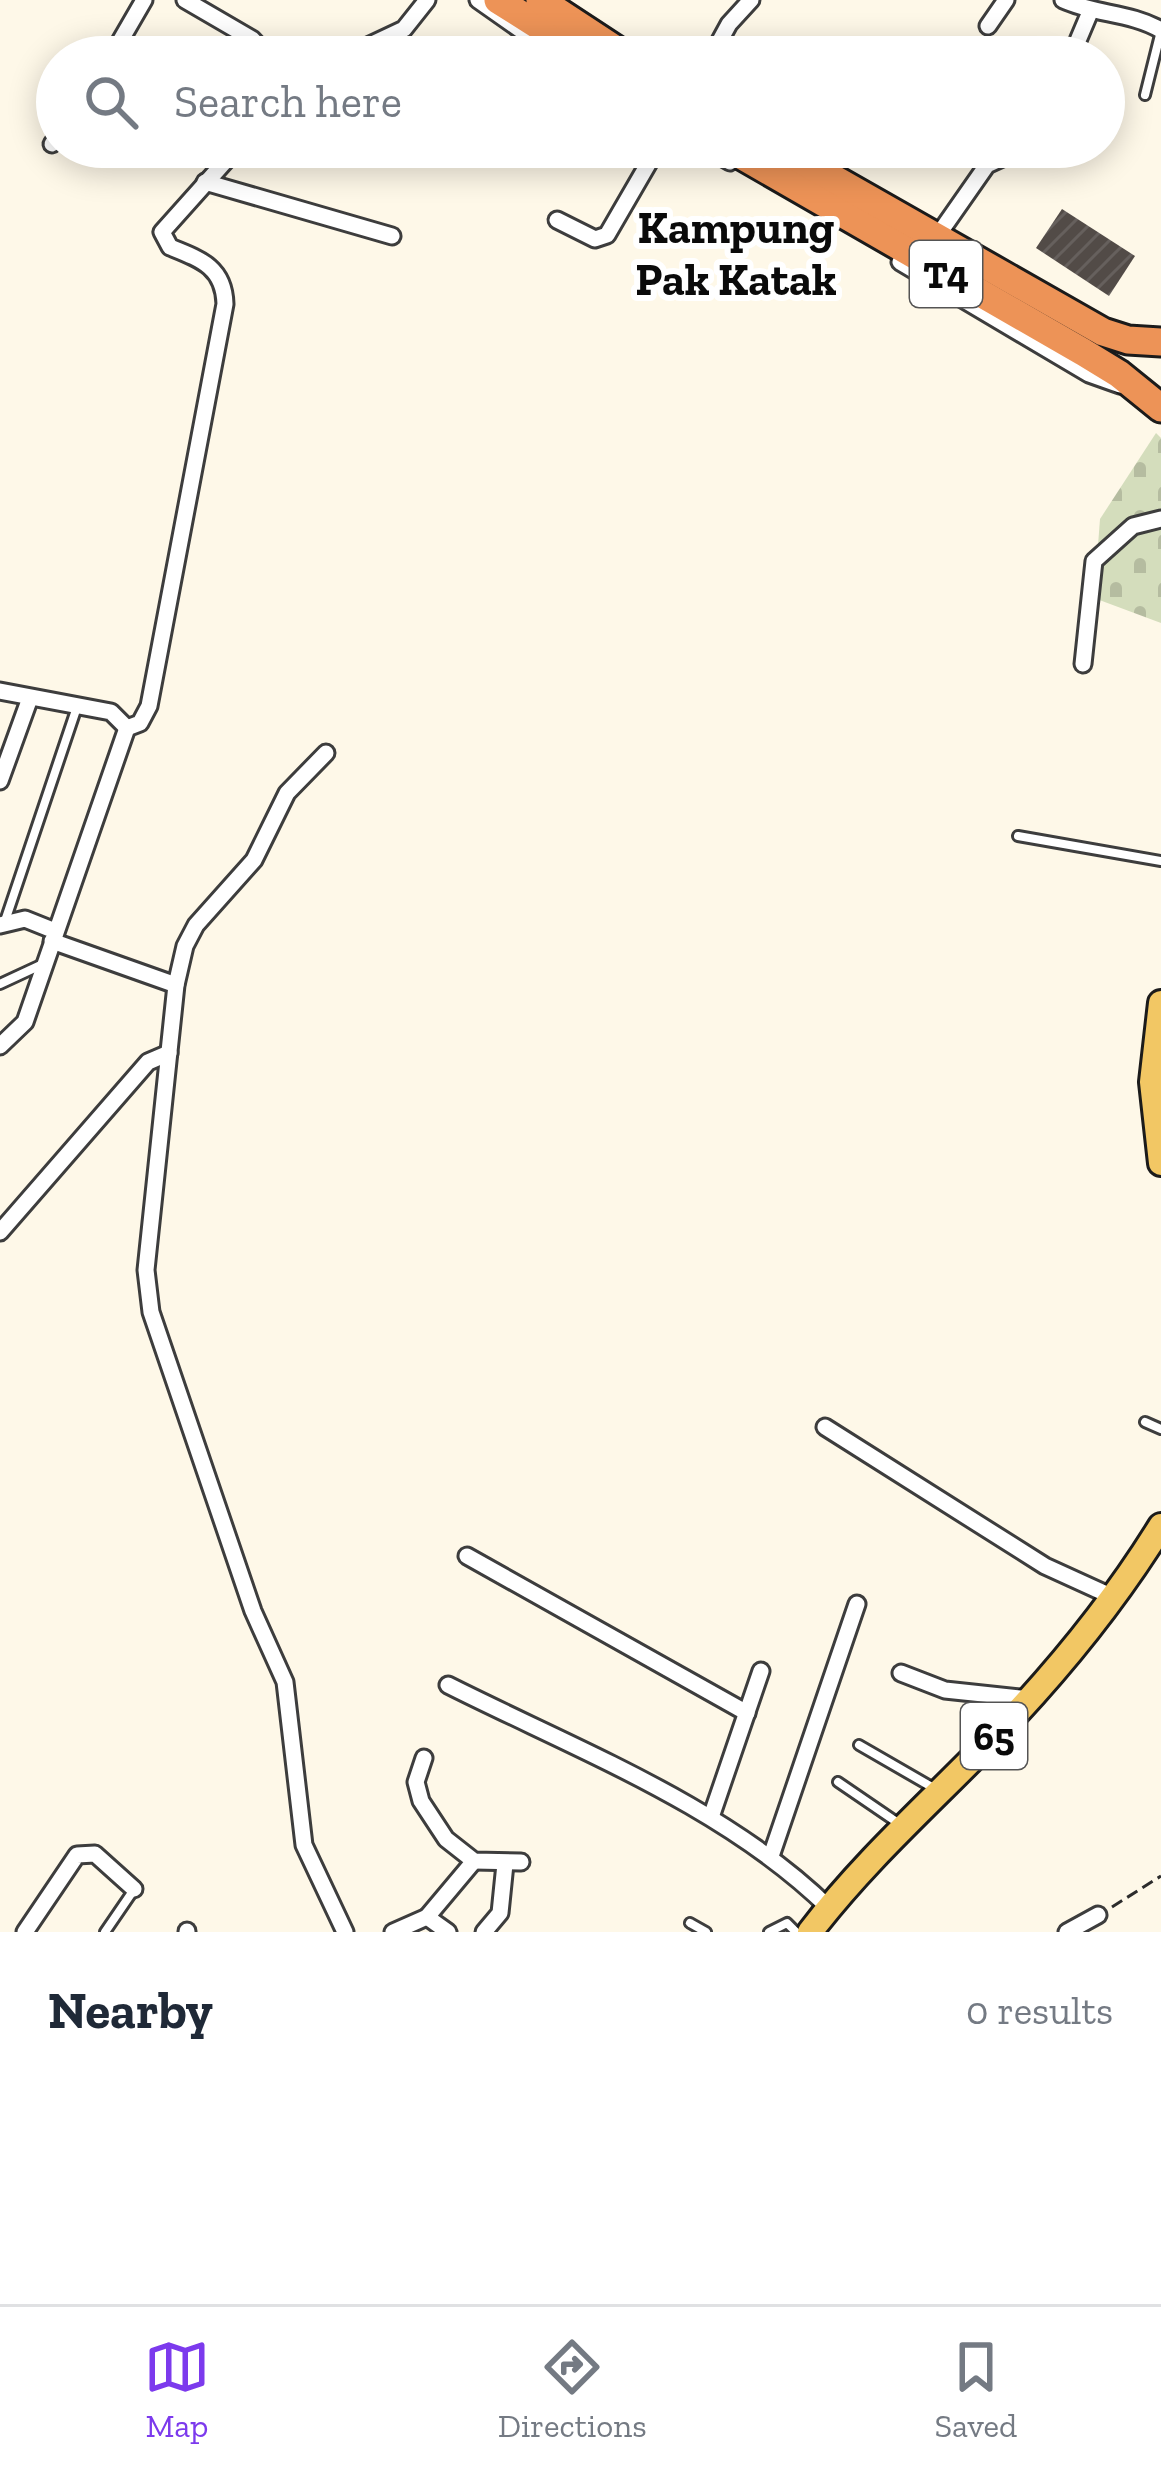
<!DOCTYPE html>
<html lang="en">
<head>
<meta charset="utf-8">
<style>
  body { margin:0; font-family:"Zilla Slab",serif; background:#f2f2f3; color:#1f2937 }
  .list { margin:0; padding:0; list-style:none }
  h2 { display:flex; justify-content:space-between; align-items:center; height:156px; margin:0; padding:0 48px; font-size:51px }
  h2 small { font-size:39px; font-weight:400; color:#747a83 }
  .icon { flex:none; width:66px; height:66px; fill:none; stroke:currentColor; stroke-width:2; stroke-linecap:round; stroke-linejoin:round }
  .map { position:relative; flex:none; width:1161px; height:1932px; overflow:hidden }
  .search { position:absolute; background:#fff; box-shadow:0 6px 30px #0003; left:36px; right:36px; top:36px; height:132px; display:flex; align-items:center; gap:30px; box-sizing:border-box; padding:0 42px; border-radius:66px; color:#747a83; font-size:45px }
  .sheet { height:372px; background:#fff }
  nav { display:flex; justify-content:space-around; align-items:center; box-sizing:border-box; height:168px; border-top:3px solid #e0e1e3; background:#fff; font-size:33px; color:#747a83 }
  nav a { display:grid; justify-items:center; gap:6px }
  nav .on { color:#7c3aed }
  .map>svg:first-child { display:block }
  .cemetery { fill:url(#cemetery-stones) }
  .building { fill:url(#building-hatch) }
  .lines { fill:none; stroke-linecap:round; stroke-linejoin:round }
  .lane-casing { stroke:#3d3d3d; stroke-width:14 }
  .street-casing { stroke:#3d3d3d; stroke-width:21 }
  .primary-casing { stroke:#1b1b1b; stroke-width:30 }
  .highway-casing { stroke:#1b1b1b; stroke-width:33 }
  .path { stroke:#2c2c2c; stroke-width:3; stroke-dasharray:12 6; stroke-linecap:butt }
  .lane { stroke:#fff; stroke-width:8 }
  .street { stroke:#fff; stroke-width:15 }
  .primary { stroke:#f2c764; stroke-width:24 }
  .highway { stroke:#ed9357; stroke-width:27 }
  .labels { text-anchor:middle; stroke-width:12; stroke-linejoin:round; paint-order:stroke }
  .shield { fill:#fff; stroke:#545454; stroke-width:3 }
  .shield-label { font-size:39px; font-weight:bold; fill:#0a0a0a }
  .neighbourhood-label { font-size:45px; font-weight:bold; fill:#0a0a0a; stroke:#fff }
</style>
</head>
<body>
<div class="map">
<svg width="1161" height="1932" viewBox="0 0 1161 1932">
  <defs>
    <pattern id="cemetery-stones" width="16" height="16" patternUnits="userSpaceOnUse" patternTransform="scale(3)"><rect width="16" height="16" fill="#d4ddbc"/><path d="M2 7V4a2 2 0 0 1 4 0v3zM10 15v-3a2 2 0 0 1 4 0v3z" fill="#b5bca0"/></pattern>
    <pattern id="building-hatch" width="6" height="6" patternUnits="userSpaceOnUse" patternTransform="scale(3)"><rect width="6" height="6" fill="#524b47"/><path d="M-1 1l2-2M0 6l6-6M5 7l2-2" fill="none" stroke="#66605d"/></pattern>
  </defs>
  <rect width="100%" height="100%" fill="#fef8e8"/>
  <!-- cemetery -->
  <polygon class="cemetery" points="1156,433 1161,438 1161,623 1094,598 1100,519"/>
  <!-- building -->
  <polygon class="building" points="1062,209 1135,256 1109,296 1036,248"/>
  <g class="lines">
    <!-- lane casing -->
    <g class="lane-casing">
      <g id="lane">
        <polyline points="1145,95 1161,31"/>
        <polyline points="1018,836 1161,861"/>
        <polyline points="5,921 77,707"/>
        <polyline points="0,984 43,964"/>
        <polyline points="1145,1422 1161,1429"/>
        <polyline points="859,1745 937,1790"/>
        <polyline points="838,1782 901,1825"/>
        <polyline points="690,1923 706,1932"/>
        <polyline points="105,1932 133,1891"/>
        <polyline points="769,1932 787,1923 796,1932"/>
      </g>
    </g>
    <!-- street casing -->
    <g class="street-casing">
      <g id="street">
        <polyline points="185,0 252,39 269,57"/>
        <polyline points="478,0 559,57"/>
        <path d="M 1063,0 C 1096,15 1130,12 1161,30"/>
        <polyline points="988,26 1006,0"/>
        <polyline points="111,57 144,0"/>
        <polyline points="355,57 370,45 404,29 427,0"/>
        <polyline points="711,57 729,24 751,0"/>
        <polyline points="1071,57 1090,12"/>
        <polyline points="52,144 57,137"/>
        <polyline points="423,147 424,149"/>
        <polyline points="704,147 730,162"/>
        <polyline points="205,182 392,236"/>
        <polyline points="557,220 595,239 607,235 658,147"/>
        <polyline points="936,238 987,165 1026,147"/>
        <polyline points="900,262 1089,374 1120,385"/>
        <polyline points="1083,664 1094,561 1133,526 1161,519"/>
        <polyline points="0,691 111,712 127,728"/>
        <polyline points="326,753 287,793 254,860 196,925 185,946 176,985 146,1270 151,1312 253,1611 285,1682 304,1845 345,1932"/>
        <polyline points="0,781 30,698"/>
        <polyline points="0,925 25,919 55,931"/>
        <polyline points="52,941 176,985"/>
        <path d="M 0,1046 L 25,1022 L 127,728 L 140,723 L 149,706 L 225,304 C 224,267 200,259 170,247 L 162,232 L 238,147"/>
        <polyline points="0,1232 148,1062 169,1053"/>
        <polyline points="825,1427 1045,1566 1113,1597"/>
        <polyline points="467,1556 747,1713"/>
        <polyline points="901,1673 945,1690 1029,1699"/>
        <path d="M 448,1685 C 577,1750 725,1806 829,1908"/>
        <polyline points="424,1758 416,1782 421,1801 446,1839 474,1861 521,1862"/>
        <polyline points="711,1817 761,1671"/>
        <polyline points="771,1856 857,1604"/>
        <polyline points="25,1932 77,1855 95,1854 134,1889"/>
        <polyline points="187,1932 187,1931"/>
        <polyline points="393,1932 427,1917"/>
        <polyline points="448,1932 427,1917 474,1861"/>
        <polyline points="484,1932 500,1913 505,1864"/>
        <polyline points="1067,1932 1098,1915"/>
      </g>
    </g>
    <!-- primary casing -->
    <g class="primary-casing">
      <g id="primary">
        <polyline points="1161,1003 1152,1082 1161,1163"/>
        <path d="M 810,1932 C 871,1852 946,1789 1014,1716 C 1069,1657 1119,1594 1161,1526"/>
      </g>
    </g>
    <!-- highway casing -->
    <g class="highway-casing">
      <g id="highway">
        <polyline points="498,0 588,57"/>
        <polyline points="540,0 627,57"/>
        <polyline points="727,147 1083,352 1119,374 1161,408"/>
        <polyline points="778,147 1103,332 1128,340 1161,342"/>
      </g>
    </g>
    <!-- path -->
    <polyline class="path" points="1112,1907 1161,1876"/>
    <!-- lane -->
    <use href="#lane" class="lane"/>
    <!-- street -->
    <use href="#street" class="street"/>
    <!-- primary -->
    <use href="#primary" class="primary"/>
    <!-- highway -->
    <use href="#highway" class="highway"/>
  </g>
  <g class="labels">
    <!-- shield labels -->
    <g class="shield">
      <rect x="910" y="241" width="72" height="66" rx="9"/>
      <rect x="961" y="1703" width="66" height="66" rx="9"/>
    </g>
    <g class="shield-label">
      <text x="946" y="288">T4</text>
      <text x="994" y="1750">65</text>
    </g>
    <!-- neighbourhood labels -->
    <g class="neighbourhood-label">
      <text x="736" y="243">Kampung<tspan x="736" dy="52">Pak Katak</tspan></text>
    </g>
  </g>
</svg>
<div class="search"><svg class="icon" aria-label="search" viewBox="0 0 24 24"><circle cx="10" cy="10" r="6"/><path d="M15 15l6 6"/></svg>Search here</div>
</div>
<section class="sheet">
<h2>Nearby<small>0 results</small></h2>
<ul class="list">
</ul>
</section>
<nav>
<a class="on"><svg class="icon" aria-label="map" viewBox="0 0 24 24"><path d="M3 6l6-2 6 2 6-2v14l-6 2-6-2-6 2zM9 4v14M15 6v14"/></svg>Map</a>
<a><svg class="icon" aria-label="directions" viewBox="0 0 24 24"><path d="M12 3l9 9-9 9-9-9zM9 14v-3h6M13 9l2 2-2 2"/></svg>Directions</a>
<a><svg class="icon" aria-label="saved" viewBox="0 0 24 24"><path d="M7 4h10v16l-5-4-5 4z"/></svg>Saved</a>
</nav>
</body>
</html>
